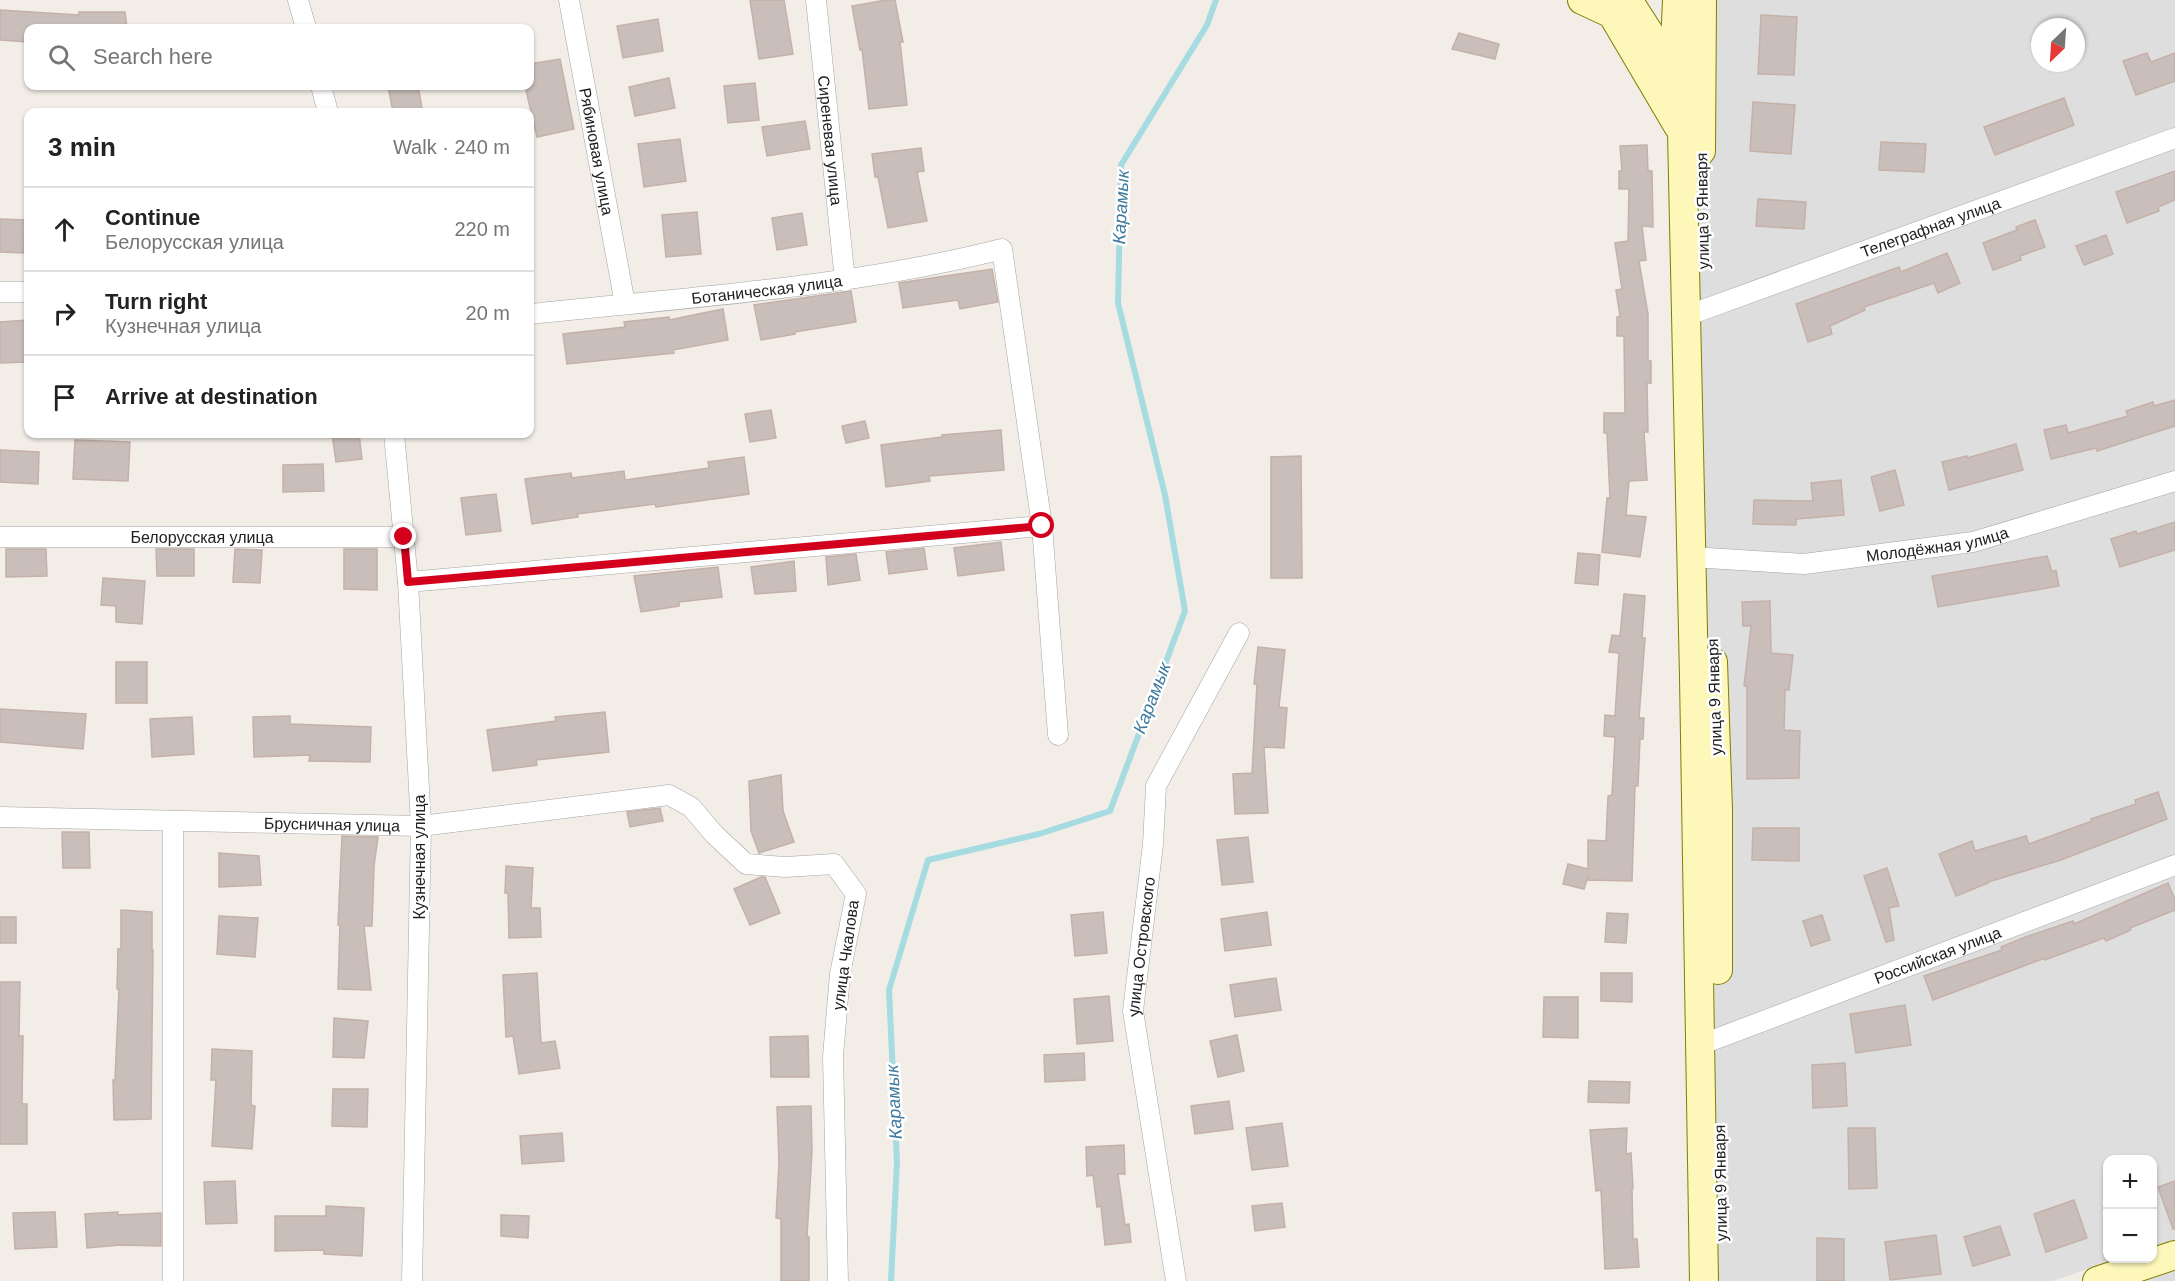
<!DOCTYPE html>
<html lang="en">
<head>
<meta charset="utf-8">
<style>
  body { margin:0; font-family:Arial,sans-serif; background:#f2f2f2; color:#222 }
  .controls { position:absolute; right:18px; bottom:18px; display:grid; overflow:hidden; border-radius:12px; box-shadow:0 2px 4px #0004 }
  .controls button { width:54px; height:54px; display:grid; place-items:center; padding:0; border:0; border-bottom:2px solid #e0e0e0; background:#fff; color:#222; font:30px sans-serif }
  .compass { position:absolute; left:2031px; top:18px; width:54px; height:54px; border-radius:50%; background:#fff; box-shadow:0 2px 4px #0004; rotate:205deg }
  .stop { position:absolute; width:18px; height:18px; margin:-14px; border:4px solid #d2001c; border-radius:50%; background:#fff }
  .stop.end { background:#d2001c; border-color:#fff; box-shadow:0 2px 6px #0008 }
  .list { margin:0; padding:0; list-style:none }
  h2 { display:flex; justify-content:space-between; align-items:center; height:78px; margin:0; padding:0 24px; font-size:26px }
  h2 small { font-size:20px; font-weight:400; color:#767676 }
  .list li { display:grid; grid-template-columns:39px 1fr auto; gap:18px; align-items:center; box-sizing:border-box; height:84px; padding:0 24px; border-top:2px solid #e0e0e0 }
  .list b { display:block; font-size:22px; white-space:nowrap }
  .list p { margin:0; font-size:20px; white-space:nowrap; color:#767676 }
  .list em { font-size:20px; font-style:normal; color:#767676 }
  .icon { flex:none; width:33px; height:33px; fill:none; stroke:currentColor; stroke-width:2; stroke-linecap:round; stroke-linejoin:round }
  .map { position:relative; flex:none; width:2175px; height:1281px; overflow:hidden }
  .search { position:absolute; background:#fff; box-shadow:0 2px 4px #0004; left:24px; top:24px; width:510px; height:66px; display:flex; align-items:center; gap:15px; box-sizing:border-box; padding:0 21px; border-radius:12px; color:#767676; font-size:22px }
  .panel { position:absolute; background:#fff; box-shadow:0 2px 4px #0004; left:24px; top:108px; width:510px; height:330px; border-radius:12px }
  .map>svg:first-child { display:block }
  .residential { fill:#dfdede; fill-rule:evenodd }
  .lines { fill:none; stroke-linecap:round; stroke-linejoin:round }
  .stream { stroke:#a6dbe1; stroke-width:6 }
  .building { fill:#cabeba; stroke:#c4b1a8; stroke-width:1.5 }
  .street-casing { stroke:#a5a5a5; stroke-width:21 }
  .secondary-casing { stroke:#807d00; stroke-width:30 }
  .street { stroke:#fff; stroke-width:20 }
  .secondary { stroke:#fdf7ba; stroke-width:28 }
  .route { stroke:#d2001c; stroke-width:8 }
  .labels { text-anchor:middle; stroke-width:5; stroke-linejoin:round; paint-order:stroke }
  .street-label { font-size:16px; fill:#212121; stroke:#fff }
  .water-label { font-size:18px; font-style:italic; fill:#3f7b9e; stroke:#fff }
</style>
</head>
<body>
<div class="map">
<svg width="2175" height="1281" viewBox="0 0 2175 1281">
  <rect width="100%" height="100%" fill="#f2ede7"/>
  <!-- residential -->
  <g class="residential">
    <path d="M 1681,0 L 2175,0 L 2175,1241 L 2153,1248 L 2152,1160 L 2108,1160 L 2108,1258 L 2117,1259 L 2053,1281 L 1709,1281 ZM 2040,27 L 2076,27 L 2076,63 L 2040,63 Z"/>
    <polygon points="2175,1255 2175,1281 2097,1281"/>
  </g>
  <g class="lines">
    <!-- stream -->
    <polyline class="stream" points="891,1281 897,1162 889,990 928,860 1039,834 1110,811 1185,611 1165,495 1118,303 1121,165 1207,25 1216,0"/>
  </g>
  <!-- building -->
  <g class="building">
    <polygon points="750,0 784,0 793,54 759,59"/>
    <polygon points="886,0 895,0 903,42 900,42 907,105 869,109 862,49 860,50 852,6"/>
    <polygon points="0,10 79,15 79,12 125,12 127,28 28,28 28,42 0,40"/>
    <polygon points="1761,15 1797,17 1794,75 1758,74"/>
    <polygon points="658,19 663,51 623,58 617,26"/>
    <polygon points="1459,33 1499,44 1495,59 1452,49"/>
    <polygon points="2147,53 2151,62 2175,53 2175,81 2136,95 2123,61"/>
    <polygon points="560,59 574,129 537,137 525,86 530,86 530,64"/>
    <polygon points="669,78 675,108 635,116 629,87"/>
    <polygon points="755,83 759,120 728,123 724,86"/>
    <polygon points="388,86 418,86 422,108 393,112"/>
    <polygon points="2064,98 2074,125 1995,155 1984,127"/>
    <polygon points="1753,102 1795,105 1791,154 1750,151"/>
    <polygon points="805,121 810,149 767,156 762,127"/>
    <polygon points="680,139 686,181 644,187 638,144"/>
    <polygon points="1881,142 1926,144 1924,172 1879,170"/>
    <polygon points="1647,145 1648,171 1652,171 1653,227 1642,226 1646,260 1639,261 1648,314 1648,361 1651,361 1651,383 1647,383 1648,432 1644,432 1647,480 1629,481 1626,515 1646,517 1640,557 1602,552 1607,498 1610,498 1607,433 1604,433 1604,413 1625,413 1624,336 1617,336 1617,317 1620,316 1616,290 1622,289 1615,243 1628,241 1629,189 1619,189 1619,171 1622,171 1620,146"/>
    <polygon points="921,148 924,171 917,172 927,221 888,228 878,177 875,177 872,154"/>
    <polygon points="2175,171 2175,200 2158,207 2159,211 2127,223 2116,192"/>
    <polygon points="1758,199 1806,202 1804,229 1756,226"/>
    <polygon points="697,212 701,254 666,257 662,215"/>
    <polygon points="802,213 807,245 777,250 772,218"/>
    <polygon points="0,219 25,220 24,253 0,252"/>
    <polygon points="2035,220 2045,247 2020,256 2021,260 1993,270 1983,243 2017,230 2016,227"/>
    <polygon points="2106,235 2113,254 2084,265 2076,246"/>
    <polygon points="1947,253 1960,283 1938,293 1934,283 1864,307 1865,310 1830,326 1832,334 1808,342 1796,304 1899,267 1901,272"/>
    <polygon points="992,269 998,302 960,309 958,300 903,308 899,283"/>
    <polygon points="851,291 856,322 795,332 795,334 761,340 754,305"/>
    <polygon points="723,309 728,340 673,350 674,353 567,364 563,334 625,327 624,322 669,317 669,320"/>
    <polygon points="28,320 28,362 0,363 0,322"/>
    <polygon points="2175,400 2175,426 2097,451 2096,448 2051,459 2044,430 2066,425 2068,433 2128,416 2126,411 2153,402 2154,406"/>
    <polygon points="771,410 776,438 750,442 745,414"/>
    <polygon points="865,421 869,438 846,443 842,426"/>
    <polygon points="1001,430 1004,470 929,476 930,481 886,487 881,445 942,437 942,435"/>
    <polygon points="332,434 359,434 362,459 336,462"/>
    <polygon points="75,440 130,442 128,481 73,479"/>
    <polygon points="2016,444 2023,470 1949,490 1942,462 1967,456 1967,458"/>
    <polygon points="0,450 39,452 38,484 0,482"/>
    <polygon points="1301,456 1302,578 1271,578 1271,457"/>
    <polygon points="744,457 749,494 656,507 655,504 577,514 578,517 532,524 525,479 571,473 572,478 624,471 625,480 709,468 708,462"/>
    <polygon points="323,464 324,491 283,492 283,465"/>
    <polygon points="1895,470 1904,505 1880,511 1871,477"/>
    <polygon points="1841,480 1844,515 1796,519 1796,525 1753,524 1754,500 1813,501 1811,483"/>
    <polygon points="496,494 501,531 466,535 461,498"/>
    <polygon points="2175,522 2175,550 2120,567 2111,539 2136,531 2137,534"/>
    <polygon points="1001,542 1004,570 958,576 954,548"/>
    <polygon points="924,548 927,569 889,574 886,552"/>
    <polygon points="6,549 46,549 47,576 6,577"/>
    <polygon points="156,549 194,549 194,576 157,576"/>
    <polygon points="235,549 262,550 260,583 233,582"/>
    <polygon points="344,549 377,549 377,590 344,589"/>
    <polygon points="1578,553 1600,555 1598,585 1575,583"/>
    <polygon points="856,554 860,580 828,585 826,557"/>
    <polygon points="2047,556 2052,572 2056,570 2059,586 1938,607 1932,576"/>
    <polygon points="794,561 796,591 755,594 751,567"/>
    <polygon points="718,567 722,597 679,602 679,606 641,612 634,576"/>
    <polygon points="103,578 145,581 142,624 116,622 116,606 101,605"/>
    <polygon points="1624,594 1645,596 1642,638 1645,638 1639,718 1644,718 1643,739 1640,739 1638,786 1635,786 1632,881 1588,880 1588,876 1584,889 1563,884 1568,864 1588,869 1588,840 1606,841 1608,796 1612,795 1615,737 1604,736 1605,715 1615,716 1619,653 1609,652 1612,635 1620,636"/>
    <polygon points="1770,601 1771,653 1793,655 1789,690 1785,690 1784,730 1800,731 1799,778 1747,779 1747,686 1744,686 1751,626 1743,626 1742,602"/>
    <polygon points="1258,647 1285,650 1279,707 1287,708 1284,748 1264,747 1268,813 1235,814 1233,774 1252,773 1257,684 1254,684"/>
    <rect x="116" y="662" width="31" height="41"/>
    <polygon points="0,709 86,714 83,749 0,742"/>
    <polygon points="605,712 609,752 536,760 537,765 493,771 487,730 556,721 555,717"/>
    <polygon points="290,716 290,724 371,727 370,762 309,761 310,755 254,757 253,717"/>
    <polygon points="192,717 194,754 152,757 150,719"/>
    <polygon points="781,775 783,811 794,842 759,853 751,831 749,781"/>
    <polygon points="2158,792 2167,819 2061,860 1988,882 1988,883 1956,896 1939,854 1972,841 1975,851 2026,836 2029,844 2092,821 2091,819 2136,804 2135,800"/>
    <polygon points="660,808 663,821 630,827 627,812"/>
    <polygon points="1753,828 1799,828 1799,861 1752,860"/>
    <polygon points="62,832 89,832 90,868 63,868"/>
    <polygon points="342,836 378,837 374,866 372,926 364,926 371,990 338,989 340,925 338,925"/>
    <polygon points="1248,837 1253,882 1222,885 1217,840"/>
    <polygon points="219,853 259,856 261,885 219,887"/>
    <polygon points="506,866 533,868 531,908 540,908 541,937 509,938 508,893 505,893"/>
    <polygon points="1887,868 1899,906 1889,908 1894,940 1886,942 1864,876"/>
    <polygon points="761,877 765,877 780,913 750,925 734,889"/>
    <polygon points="2168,883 2175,900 2175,910 2130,928 2131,930 2106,941 2104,938 2045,960 2045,958 1933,1000 1924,976 2002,950 2001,947 2028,936 2073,921 2074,924"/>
    <polygon points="121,910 152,912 152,950 153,950 151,1119 114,1120 113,1080 115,1080 119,989 117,989 118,949 121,949"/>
    <polygon points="1103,912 1107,953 1075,956 1071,915"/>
    <polygon points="1267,912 1271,945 1225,951 1221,919"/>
    <polygon points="1607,913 1628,914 1626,943 1605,942"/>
    <polygon points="1822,915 1830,940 1811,946 1803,921"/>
    <polygon points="219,916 258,918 255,957 217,954"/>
    <rect x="0" y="917" width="16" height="26"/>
    <polygon points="537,973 541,1043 555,1041 560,1068 519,1074 513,1036 506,1037 503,975"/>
    <polygon points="1601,973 1632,973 1632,1002 1601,1001"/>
    <polygon points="1276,978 1281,1010 1235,1017 1230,985"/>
    <polygon points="0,982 20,982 19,1036 23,1036 22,1104 27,1104 27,1144 0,1144"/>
    <polygon points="1109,996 1113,1041 1077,1044 1074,999"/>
    <polygon points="1544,997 1578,997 1578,1038 1543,1037"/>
    <polygon points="1905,1005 1911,1045 1856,1053 1850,1014"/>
    <polygon points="334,1018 368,1021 364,1058 333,1057"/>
    <polygon points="1237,1035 1244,1071 1218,1077 1210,1041"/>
    <polygon points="808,1036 809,1077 771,1077 770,1037"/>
    <polygon points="212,1049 252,1051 251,1105 255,1106 252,1149 212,1146 216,1080 211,1080"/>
    <polygon points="1084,1053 1085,1080 1045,1082 1044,1055"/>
    <polygon points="1845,1063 1847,1106 1813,1108 1812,1065"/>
    <polygon points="1589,1081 1630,1082 1629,1103 1588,1102"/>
    <polygon points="333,1089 368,1089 367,1127 332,1126"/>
    <polygon points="1229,1101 1233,1129 1195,1134 1191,1106"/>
    <polygon points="811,1106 812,1151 807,1237 809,1237 809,1281 781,1281 781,1219 776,1218 779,1163 777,1107"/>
    <polygon points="1282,1123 1288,1166 1252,1170 1246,1128"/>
    <polygon points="1627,1128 1626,1154 1631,1153 1633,1188 1632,1188 1633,1239 1637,1239 1639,1267 1605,1269 1601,1190 1596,1191 1590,1130"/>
    <polygon points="1848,1128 1875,1128 1877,1188 1849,1189"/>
    <polygon points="562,1133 564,1161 522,1164 520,1136"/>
    <polygon points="1124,1145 1125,1174 1118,1174 1125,1225 1129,1224 1131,1242 1105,1245 1101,1206 1097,1207 1093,1175 1087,1176 1086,1147"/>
    <polygon points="235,1181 237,1223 206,1224 204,1182"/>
    <polygon points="2175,1181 2175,1229 2173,1229 2158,1187"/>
    <polygon points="2074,1200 2087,1238 2046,1252 2034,1214"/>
    <polygon points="1282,1203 1285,1227 1255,1231 1252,1206"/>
    <polygon points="326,1206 364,1208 362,1256 324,1254 324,1250 275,1251 275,1216 326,1216"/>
    <polygon points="55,1212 57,1247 15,1249 13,1213"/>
    <polygon points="118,1212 118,1215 161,1213 161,1246 120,1245 87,1248 85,1214"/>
    <polygon points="501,1215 529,1216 528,1238 501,1236"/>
    <polygon points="2000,1226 2010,1255 1973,1266 1964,1237"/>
    <polygon points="1936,1235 1941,1274 1890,1280 1885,1242"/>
    <polygon points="1817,1238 1844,1239 1844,1281 1817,1281"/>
  </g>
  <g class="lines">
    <!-- street casing -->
    <g class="street-casing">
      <g id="street">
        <polyline points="298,0 306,28"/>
        <path id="s1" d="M 569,0 L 625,304"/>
        <path id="s2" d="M 816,0 L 845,281"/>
        <polyline points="321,86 328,112"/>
        <polyline points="0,292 28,292"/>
        <path id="s3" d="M 530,314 C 688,297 848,288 1002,249 L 1042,526 L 1058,735"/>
        <path id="s4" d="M 1686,316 L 2175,138"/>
        <polyline points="394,434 408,582 421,826 412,1281"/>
        <path id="s5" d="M 0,537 L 404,537"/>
        <path id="s6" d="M 1691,557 L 1804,564 L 1973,542 L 2175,481"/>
        <polyline points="408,582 1042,526"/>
        <path id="s7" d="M 0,817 L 421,826 L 669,795 L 691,807 L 714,834 L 746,864 L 785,867 L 834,864 L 856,894 L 840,974 L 833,1056 L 838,1281"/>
        <path id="s8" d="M 1700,1045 L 2175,865"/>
        <polyline points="173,1281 173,821"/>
        <path id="s9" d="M 1176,1281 L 1133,1011 L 1153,844 L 1156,786 L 1239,633"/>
      </g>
    </g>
    <!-- secondary casing -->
    <g class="secondary-casing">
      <g id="secondary">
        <polyline points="1582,0 1612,14 1678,126"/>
        <polyline points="1628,0 1675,73"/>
        <polyline points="1677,0 1675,45 1682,132 1694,677 1704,1281"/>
        <polyline points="1701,151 1702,0"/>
        <polyline points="1713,662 1718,810 1718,970"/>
        <polyline points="2097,1281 2175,1255"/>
      </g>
    </g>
    <!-- street -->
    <use href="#street" class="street"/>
    <!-- secondary -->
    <use href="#secondary" class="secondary"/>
  </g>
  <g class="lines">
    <!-- route -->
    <polyline class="route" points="404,537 408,582 1042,526"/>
  </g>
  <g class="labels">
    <!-- street labels -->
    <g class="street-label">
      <text dy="6" stroke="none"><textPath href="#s2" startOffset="141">Сиреневая улица</textPath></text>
      <text dy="6" stroke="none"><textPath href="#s1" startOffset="154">Рябиновая улица</textPath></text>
      <text transform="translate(1702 211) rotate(-91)" y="6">улица 9 Января</text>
      <text dy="6" stroke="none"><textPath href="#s4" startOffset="260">Телеграфная улица</textPath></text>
      <text dy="6" stroke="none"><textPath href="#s3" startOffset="238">Ботаническая улица</textPath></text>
      <text dy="6" stroke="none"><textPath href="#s5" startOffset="202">Белорусская улица</textPath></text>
      <text dy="6" stroke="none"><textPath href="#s6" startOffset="248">Молодёжная улица</textPath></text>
      <text transform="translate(1714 697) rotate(-92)" y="6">улица 9 Января</text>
      <text dy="6" stroke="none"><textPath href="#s7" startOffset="332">Брусничная улица</textPath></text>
      <text transform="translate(419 857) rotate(-90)" y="6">Кузнечная улица</text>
      <text dy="6" stroke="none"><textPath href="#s9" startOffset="338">улица Островского</textPath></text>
      <text transform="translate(845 955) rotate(-82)" y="6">улица Чкалова</text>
      <text dy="6" stroke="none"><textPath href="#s8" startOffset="254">Российская улица</textPath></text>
      <text transform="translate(1720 1183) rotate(-91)" y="6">улица 9 Января</text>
    </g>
    <!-- water labels -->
    <g class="water-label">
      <text transform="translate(1121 207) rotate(-87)" y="6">Карамык</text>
      <text transform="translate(1152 698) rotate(-69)" y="6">Карамык</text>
      <text transform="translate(894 1102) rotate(-93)" y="6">Карамык</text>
    </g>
  </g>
</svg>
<div class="controls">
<button>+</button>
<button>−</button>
</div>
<svg class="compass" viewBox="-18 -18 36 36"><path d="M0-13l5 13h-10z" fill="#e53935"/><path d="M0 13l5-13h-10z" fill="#767676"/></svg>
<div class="stop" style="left:1042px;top:526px"></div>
<div class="stop end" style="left:404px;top:537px"></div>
<div class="search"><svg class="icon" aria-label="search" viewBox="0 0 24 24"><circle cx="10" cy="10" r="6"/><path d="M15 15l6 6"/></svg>Search here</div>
<section class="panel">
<h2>3 min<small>Walk · 240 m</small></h2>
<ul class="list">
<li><svg class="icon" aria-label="ahead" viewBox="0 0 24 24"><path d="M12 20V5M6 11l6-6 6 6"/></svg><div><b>Continue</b><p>Белорусская улица</p></div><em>220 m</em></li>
<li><svg class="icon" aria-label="right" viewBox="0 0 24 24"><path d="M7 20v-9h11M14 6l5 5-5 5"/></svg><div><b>Turn right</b><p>Кузнечная улица</p></div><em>20 m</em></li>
<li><svg class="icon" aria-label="arrive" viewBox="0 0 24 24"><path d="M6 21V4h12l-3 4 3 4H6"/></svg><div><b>Arrive at destination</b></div></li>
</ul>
</section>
</div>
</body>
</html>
